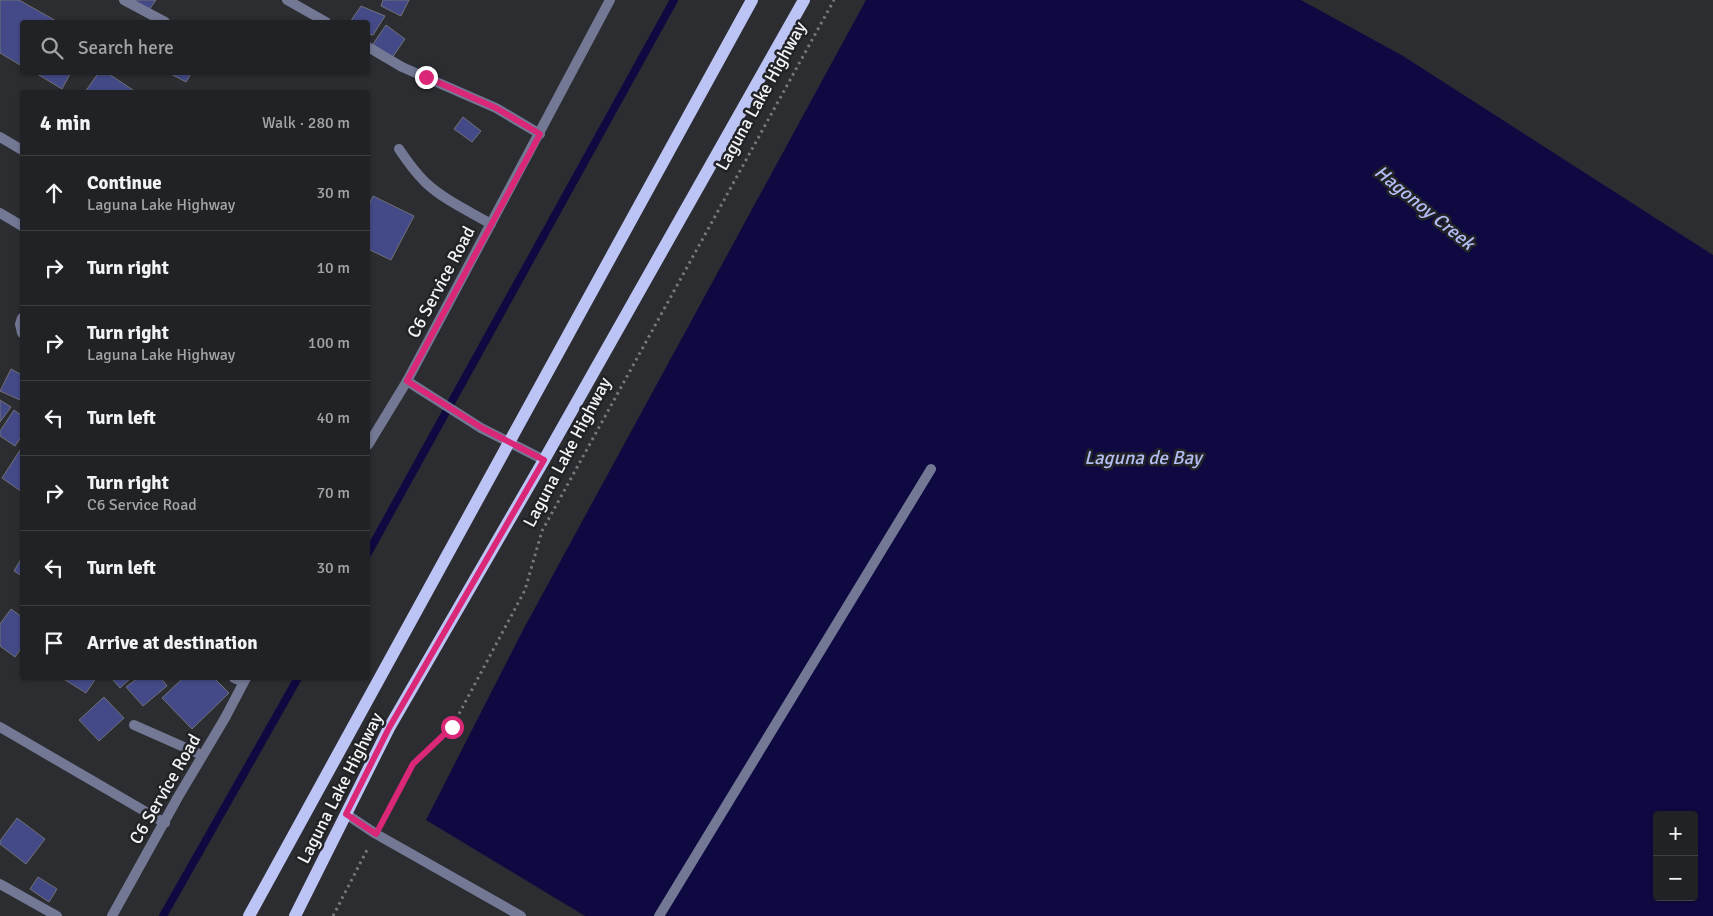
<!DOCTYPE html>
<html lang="en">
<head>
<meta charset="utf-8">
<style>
  body { margin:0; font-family:Signika,sans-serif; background:#292a2d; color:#f1f3f6 }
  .controls { position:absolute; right:15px; bottom:15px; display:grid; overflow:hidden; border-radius:5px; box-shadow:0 1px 4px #0004 }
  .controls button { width:45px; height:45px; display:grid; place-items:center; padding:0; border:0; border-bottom:1px solid #3e3f42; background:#212225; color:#f1f3f6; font:25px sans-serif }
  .stop { position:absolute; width:15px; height:15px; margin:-11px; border:4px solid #db2777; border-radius:50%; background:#fff }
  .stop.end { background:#db2777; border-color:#fff; box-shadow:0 1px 5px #0008 }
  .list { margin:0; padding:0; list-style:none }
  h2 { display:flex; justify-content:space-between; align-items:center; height:65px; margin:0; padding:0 20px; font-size:21px }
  h2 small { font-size:16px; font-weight:400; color:#a2a4a7 }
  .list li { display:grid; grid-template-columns:32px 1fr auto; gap:15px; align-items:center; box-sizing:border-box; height:75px; padding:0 20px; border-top:1px solid #3e3f42 }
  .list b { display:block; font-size:19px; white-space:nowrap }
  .list p { margin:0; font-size:16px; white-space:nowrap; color:#a2a4a7 }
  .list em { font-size:16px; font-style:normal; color:#a2a4a7 }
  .icon { flex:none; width:28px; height:28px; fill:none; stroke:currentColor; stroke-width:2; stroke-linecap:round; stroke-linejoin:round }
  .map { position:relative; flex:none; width:1713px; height:916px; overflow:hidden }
  .search { position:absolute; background:#212225; box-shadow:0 1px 4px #0004; left:20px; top:20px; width:350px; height:55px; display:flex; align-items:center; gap:12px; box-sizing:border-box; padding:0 18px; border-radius:5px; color:#a2a4a7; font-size:19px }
  .panel { position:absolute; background:#212225; box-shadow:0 1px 4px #0004; left:20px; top:90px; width:350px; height:590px; border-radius:5px }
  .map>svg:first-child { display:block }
  .water { fill:#0f0942; fill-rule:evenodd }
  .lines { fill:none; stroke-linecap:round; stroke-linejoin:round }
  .stream { stroke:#0f0942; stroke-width:8 }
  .building { fill:#444a87; stroke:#707176 }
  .path { stroke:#77787b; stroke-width:3; stroke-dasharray:2.5 4; stroke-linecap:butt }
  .service { stroke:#737895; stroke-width:10 }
  .minor { stroke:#737895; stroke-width:10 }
  .primary { stroke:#bcc4f5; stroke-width:12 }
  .route { stroke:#db2777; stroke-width:6 }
  .labels { text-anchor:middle; stroke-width:5; stroke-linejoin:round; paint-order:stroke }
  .street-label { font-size:18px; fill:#f2f3f6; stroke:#222327 }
  .water-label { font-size:19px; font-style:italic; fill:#b3bcf3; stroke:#222327 }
</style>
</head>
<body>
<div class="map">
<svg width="1713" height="916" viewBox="0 0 1713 916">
  <rect width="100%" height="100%" fill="#2c2d31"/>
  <!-- water -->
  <path class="water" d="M 866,0 L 1301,0 L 1403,56 L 1713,255 L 1713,916 L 585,916 L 426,820 L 523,630 ZM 1657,815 L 1694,815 L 1694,897 L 1657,897 Z"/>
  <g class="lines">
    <!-- stream -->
    <g class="stream">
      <polyline points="368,553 674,0"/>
      <polyline points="163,916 298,678"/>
    </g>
  </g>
  <!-- building -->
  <g class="building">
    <polygon points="0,0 19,0 58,22 22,22 22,66 0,53"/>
    <polygon points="134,0 156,0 149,10"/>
    <polygon points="383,0 409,0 401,16 381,6"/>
    <polygon points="361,6 385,16 373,35 368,34 368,22 350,22"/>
    <polygon points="386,25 405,39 392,58 373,44"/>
    <polygon points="34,72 71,72 62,89"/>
    <polygon points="99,72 106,72 136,92 85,92"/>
    <polygon points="167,72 192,72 186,82"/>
    <polygon points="463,117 481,131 472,142 454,129"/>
    <polygon points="373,196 414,216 391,260 368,249 368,207"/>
    <polygon points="11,369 22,375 22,394 20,400 0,391"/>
    <polygon points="0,400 11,407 0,422"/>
    <polygon points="14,410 22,416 22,436 15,446 0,436 0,431"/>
    <polygon points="22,447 22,492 2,478"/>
    <polygon points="22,557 22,576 14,571"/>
    <polygon points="11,609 22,617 22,647 15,657 0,646 0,624"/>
    <polygon points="62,678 96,678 86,693"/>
    <polygon points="114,678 131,678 120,688 112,679"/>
    <polygon points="138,678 161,678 167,686 143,706 126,687"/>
    <polygon points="183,678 214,678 229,693 192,729 162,698"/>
    <polygon points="104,697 124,718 99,741 79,720"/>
    <polygon points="17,818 45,839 26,864 0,844 0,841"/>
    <polygon points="38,877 57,889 49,902 30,889"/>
  </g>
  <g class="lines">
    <!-- path -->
    <g class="path">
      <polyline points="384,818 413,764 452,727 525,590 542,531 834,0"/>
      <polyline points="333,916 367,850"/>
    </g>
    <!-- service -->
    <g class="service">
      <polyline points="124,0 165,22"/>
      <path d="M 399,149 C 407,161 415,172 425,182 C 444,200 469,211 491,224"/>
      <polyline points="234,678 243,682"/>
      <polyline points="134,725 202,755"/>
      <polyline points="346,814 376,834 521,916"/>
      <polyline points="659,916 931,469"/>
    </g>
    <!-- minor -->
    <g class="minor">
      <polyline points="287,0 326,22"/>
      <polyline points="368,47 402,67 496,108 540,134"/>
      <polyline points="0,137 22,150"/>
      <polyline points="0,213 22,226"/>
      <polyline points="22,318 20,324 22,333"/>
      <polyline points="407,381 481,428 544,460"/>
      <polyline points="368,445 407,381 610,0"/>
      <polyline points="0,727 165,823"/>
      <polyline points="0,884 57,916"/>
      <polyline points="112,916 178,797 225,718 246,678"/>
    </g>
    <!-- primary -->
    <g class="primary">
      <polyline points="249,916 752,0"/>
      <polyline points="295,916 389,728 544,460 804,0"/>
    </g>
  </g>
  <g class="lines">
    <!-- route -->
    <polyline class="route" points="426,77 496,108 540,134 407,381 482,428 544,460 389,728 346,814 376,834 413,764 452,727"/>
  </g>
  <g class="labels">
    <!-- street labels -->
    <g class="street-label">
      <text transform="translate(761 96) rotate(-61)" y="6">Laguna Lake Highway</text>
      <text transform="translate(441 282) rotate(-62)" y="6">C6 Service Road</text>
      <text transform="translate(567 452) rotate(-62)" y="6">Laguna Lake Highway</text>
      <text transform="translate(340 788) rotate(-63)" y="6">Laguna Lake Highway</text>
      <text transform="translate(165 789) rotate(-60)" y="6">C6 Service Road</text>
    </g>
    <!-- water labels -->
    <g class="water-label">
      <text transform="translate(1425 207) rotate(39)" y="7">Hagonoy Creek</text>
      <text x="1143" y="464">Laguna de Bay</text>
    </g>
  </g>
</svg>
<div class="controls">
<button>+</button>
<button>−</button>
</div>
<div class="stop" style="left:452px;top:727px"></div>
<div class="stop end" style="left:426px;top:77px"></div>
<div class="search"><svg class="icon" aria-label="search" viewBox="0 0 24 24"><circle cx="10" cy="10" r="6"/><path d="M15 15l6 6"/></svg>Search here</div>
<section class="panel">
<h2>4 min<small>Walk · 280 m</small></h2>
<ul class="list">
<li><svg class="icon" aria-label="ahead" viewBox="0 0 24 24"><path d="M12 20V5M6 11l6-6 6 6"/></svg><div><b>Continue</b><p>Laguna Lake Highway</p></div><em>30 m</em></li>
<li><svg class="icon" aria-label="right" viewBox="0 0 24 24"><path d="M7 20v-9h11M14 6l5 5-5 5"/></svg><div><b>Turn right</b></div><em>10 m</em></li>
<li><svg class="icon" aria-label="right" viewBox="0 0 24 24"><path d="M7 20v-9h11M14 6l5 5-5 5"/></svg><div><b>Turn right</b><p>Laguna Lake Highway</p></div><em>100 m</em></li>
<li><svg class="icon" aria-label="left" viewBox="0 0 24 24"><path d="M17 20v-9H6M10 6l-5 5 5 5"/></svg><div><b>Turn left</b></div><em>40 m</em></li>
<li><svg class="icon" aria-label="right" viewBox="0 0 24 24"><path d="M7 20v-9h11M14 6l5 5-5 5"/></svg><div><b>Turn right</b><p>C6 Service Road</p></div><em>70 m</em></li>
<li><svg class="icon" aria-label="left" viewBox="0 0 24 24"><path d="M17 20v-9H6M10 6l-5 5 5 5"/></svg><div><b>Turn left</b></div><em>30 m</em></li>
<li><svg class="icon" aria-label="arrive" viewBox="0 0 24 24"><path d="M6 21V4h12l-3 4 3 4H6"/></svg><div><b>Arrive at destination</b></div></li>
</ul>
</section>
</div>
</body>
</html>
